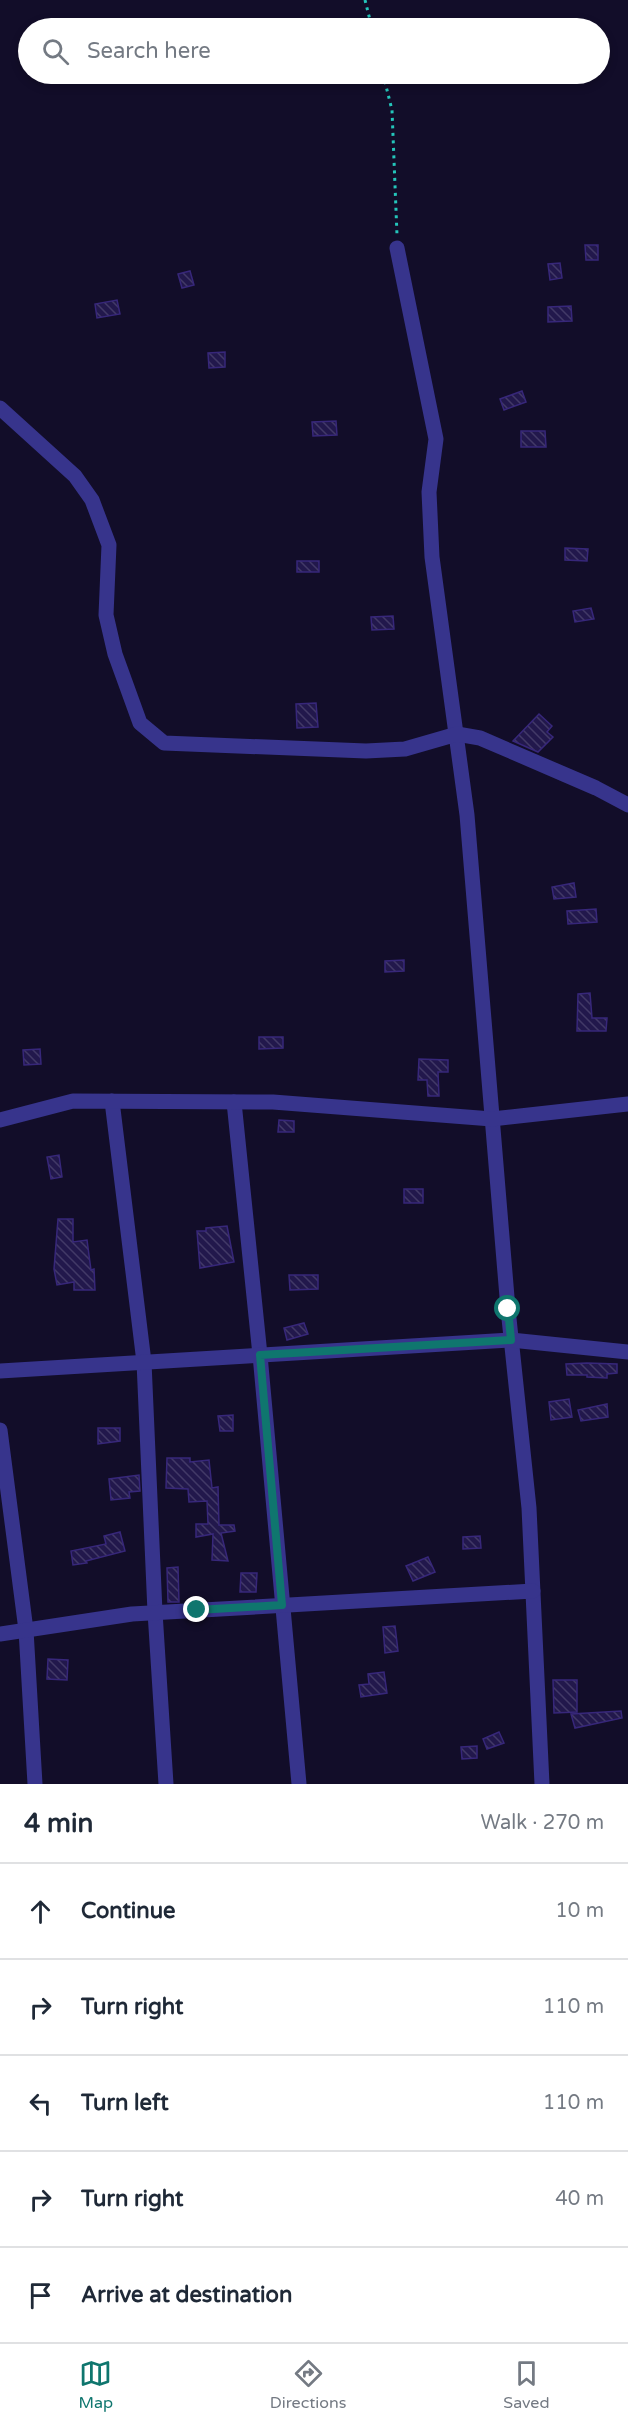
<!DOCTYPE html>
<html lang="en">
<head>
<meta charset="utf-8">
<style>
  body { margin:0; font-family:"Varela Round",sans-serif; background:#f6f6f7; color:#1f2937 }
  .stop { position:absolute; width:18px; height:18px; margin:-14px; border:4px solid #0f766e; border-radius:50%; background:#fff }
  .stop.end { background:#0f766e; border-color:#fff; box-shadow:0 2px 6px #0008 }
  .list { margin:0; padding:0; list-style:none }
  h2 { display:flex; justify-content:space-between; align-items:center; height:78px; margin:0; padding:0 24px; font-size:26px }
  h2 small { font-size:20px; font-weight:400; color:#747a83 }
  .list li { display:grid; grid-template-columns:39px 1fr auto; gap:18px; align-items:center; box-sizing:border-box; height:96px; padding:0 24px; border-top:2px solid #e0e1e3 }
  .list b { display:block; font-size:22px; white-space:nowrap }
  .list em { font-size:20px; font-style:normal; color:#747a83 }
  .icon { flex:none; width:33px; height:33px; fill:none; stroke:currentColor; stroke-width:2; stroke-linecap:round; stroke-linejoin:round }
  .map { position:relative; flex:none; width:628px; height:1784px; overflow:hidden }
  .search { position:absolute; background:#fff; box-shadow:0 3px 9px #0003; left:18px; right:18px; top:18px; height:66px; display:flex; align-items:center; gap:15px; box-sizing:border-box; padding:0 21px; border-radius:33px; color:#747a83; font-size:22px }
  .sheet { height:558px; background:#fff }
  nav { display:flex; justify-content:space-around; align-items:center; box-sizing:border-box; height:84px; border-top:2px solid #e0e1e3; background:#fff; font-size:16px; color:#747a83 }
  nav a { display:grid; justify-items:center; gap:3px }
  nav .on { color:#0f766e }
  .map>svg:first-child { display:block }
  .building { fill:url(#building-back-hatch); stroke:#37277a; stroke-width:1.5 }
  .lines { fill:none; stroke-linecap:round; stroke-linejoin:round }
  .path { stroke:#24c5ba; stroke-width:3; stroke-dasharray:3 4.5; stroke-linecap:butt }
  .street { stroke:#37348c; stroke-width:15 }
  .route { stroke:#0f766e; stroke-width:8 }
</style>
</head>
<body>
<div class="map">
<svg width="628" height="1784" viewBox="0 0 628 1784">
  <defs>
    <pattern id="building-back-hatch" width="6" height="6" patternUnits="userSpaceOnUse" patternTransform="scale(1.5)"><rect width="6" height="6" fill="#22184c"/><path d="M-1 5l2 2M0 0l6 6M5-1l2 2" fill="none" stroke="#423967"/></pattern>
  </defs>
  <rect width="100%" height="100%" fill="#120d29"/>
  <!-- building -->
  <g class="building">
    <polygon points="585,245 598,245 598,260 586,260"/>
    <polygon points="560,263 562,278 550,280 548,264"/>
    <polygon points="190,271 194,285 182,288 178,274"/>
    <polygon points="117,300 120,314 97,318 95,304"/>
    <polygon points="571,306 572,321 548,322 548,307"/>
    <polygon points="225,352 225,367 209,368 208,353"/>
    <polygon points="522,391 526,402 504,410 500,399"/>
    <polygon points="336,421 337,435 313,436 312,422"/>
    <polygon points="521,431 545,431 546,447 521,447"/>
    <polygon points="565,548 588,549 587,561 565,560"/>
    <rect x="297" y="561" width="22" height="11"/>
    <polygon points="591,608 594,619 575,622 573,611"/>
    <polygon points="393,616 394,629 372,630 371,617"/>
    <polygon points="316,703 318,727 297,728 296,704"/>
    <polygon points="539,714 552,726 547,732 553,737 538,752 513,741"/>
    <polygon points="574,883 576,897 554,899 552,887"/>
    <polygon points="596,909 597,922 568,924 567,911"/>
    <polygon points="404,960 404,971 385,972 385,961"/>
    <polygon points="590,993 592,1018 607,1018 606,1031 577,1031 578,994"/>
    <polygon points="259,1037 283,1037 283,1048 259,1049"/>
    <polygon points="40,1049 41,1064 24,1065 23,1050"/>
    <polygon points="419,1059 448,1060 448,1072 438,1072 439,1096 428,1096 427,1080 418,1080"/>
    <polygon points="279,1120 294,1121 294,1132 278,1132"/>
    <polygon points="59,1155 62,1177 51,1179 47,1157"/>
    <rect x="404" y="1189" width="19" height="14"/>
    <polygon points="58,1219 73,1219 73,1242 87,1240 91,1270 94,1269 95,1290 74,1290 74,1282 57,1285 54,1269"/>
    <polygon points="227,1226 234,1262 200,1268 197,1231 206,1231 206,1228"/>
    <polygon points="289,1275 318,1275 318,1289 290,1290"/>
    <polygon points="304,1323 308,1334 287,1340 284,1328"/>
    <polygon points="587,1363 617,1364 617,1373 607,1374 607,1378 587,1377 587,1375 567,1375 566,1364"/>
    <polygon points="569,1399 572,1417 551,1420 549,1402"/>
    <polygon points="607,1404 608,1417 581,1421 578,1410"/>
    <polygon points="233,1415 233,1431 220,1431 218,1416"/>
    <polygon points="98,1428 120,1428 120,1441 98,1444"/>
    <polygon points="167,1458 190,1458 190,1462 209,1460 212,1488 218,1487 219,1525 234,1525 235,1531 221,1533 228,1561 212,1560 213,1534 196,1537 196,1524 208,1524 207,1501 189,1502 188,1489 166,1488"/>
    <polygon points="139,1475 140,1491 129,1492 130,1498 111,1500 109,1479"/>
    <polygon points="120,1532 125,1551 86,1561 87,1563 73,1565 71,1551 106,1544 104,1536"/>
    <polygon points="480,1536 481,1548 463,1549 463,1537"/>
    <polygon points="428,1557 435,1572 413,1581 406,1566"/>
    <polygon points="178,1567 179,1602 168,1602 167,1568"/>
    <polygon points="241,1573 257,1573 256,1592 240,1592"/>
    <polygon points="395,1626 398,1651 385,1653 383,1627"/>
    <polygon points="48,1659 68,1660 67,1680 47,1679"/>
    <polygon points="384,1672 387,1693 361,1697 359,1685 369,1684 368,1674"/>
    <polygon points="553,1680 577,1680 577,1712 554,1713"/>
    <polygon points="621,1711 622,1718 575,1728 571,1714"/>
    <polygon points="499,1732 504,1743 487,1749 483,1739"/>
    <polygon points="477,1746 477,1758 462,1759 461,1747"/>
  </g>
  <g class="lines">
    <!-- path -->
    <g class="path">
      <polyline points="365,0 372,28"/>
      <polyline points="383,74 392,110 397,235"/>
    </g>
    <!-- street -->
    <g class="street">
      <polyline points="397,248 436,439 429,492 432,557 467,815 508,1309 529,1508 542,1784"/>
      <polyline points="0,408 75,476 92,500 109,545 106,615 115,654 140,723 164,743 366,751 405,749 457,734 480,738 596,788 628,805"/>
      <polyline points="112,1101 144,1362 155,1612 166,1784"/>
      <polyline points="234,1102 260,1355 299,1784"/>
      <polyline points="0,1120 73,1101 273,1102 492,1119 628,1104"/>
      <polyline points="0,1371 511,1340 628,1352"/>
      <polyline points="0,1430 26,1630 35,1784"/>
      <polyline points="0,1634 132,1614 533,1591"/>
    </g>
  </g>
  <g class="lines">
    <!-- route -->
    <polyline class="route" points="197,1610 282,1605 260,1355 511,1340 508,1309"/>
  </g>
</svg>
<div class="stop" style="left:508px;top:1309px"></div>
<div class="stop end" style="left:197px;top:1610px"></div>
<div class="search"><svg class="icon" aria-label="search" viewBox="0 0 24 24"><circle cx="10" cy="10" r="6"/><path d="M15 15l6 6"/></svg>Search here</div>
</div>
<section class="sheet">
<h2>4 min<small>Walk · 270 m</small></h2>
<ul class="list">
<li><svg class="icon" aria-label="ahead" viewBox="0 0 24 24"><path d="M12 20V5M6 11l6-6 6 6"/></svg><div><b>Continue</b></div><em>10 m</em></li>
<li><svg class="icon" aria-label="right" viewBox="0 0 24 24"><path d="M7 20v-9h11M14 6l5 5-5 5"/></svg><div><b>Turn right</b></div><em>110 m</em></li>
<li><svg class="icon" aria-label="left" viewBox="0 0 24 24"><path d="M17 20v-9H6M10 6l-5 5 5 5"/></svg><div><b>Turn left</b></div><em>110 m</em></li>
<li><svg class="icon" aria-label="right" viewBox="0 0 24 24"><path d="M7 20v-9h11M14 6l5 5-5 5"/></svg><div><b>Turn right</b></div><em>40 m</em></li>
<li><svg class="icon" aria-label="arrive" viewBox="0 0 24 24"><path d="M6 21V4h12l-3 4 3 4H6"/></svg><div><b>Arrive at destination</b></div></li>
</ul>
</section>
<nav>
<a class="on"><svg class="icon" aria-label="map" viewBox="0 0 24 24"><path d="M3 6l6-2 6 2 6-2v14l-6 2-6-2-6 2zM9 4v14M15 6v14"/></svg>Map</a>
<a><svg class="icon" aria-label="directions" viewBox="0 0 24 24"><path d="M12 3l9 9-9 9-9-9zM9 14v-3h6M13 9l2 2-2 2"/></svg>Directions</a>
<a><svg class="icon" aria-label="saved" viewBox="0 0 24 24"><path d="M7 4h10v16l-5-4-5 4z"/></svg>Saved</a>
</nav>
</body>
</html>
